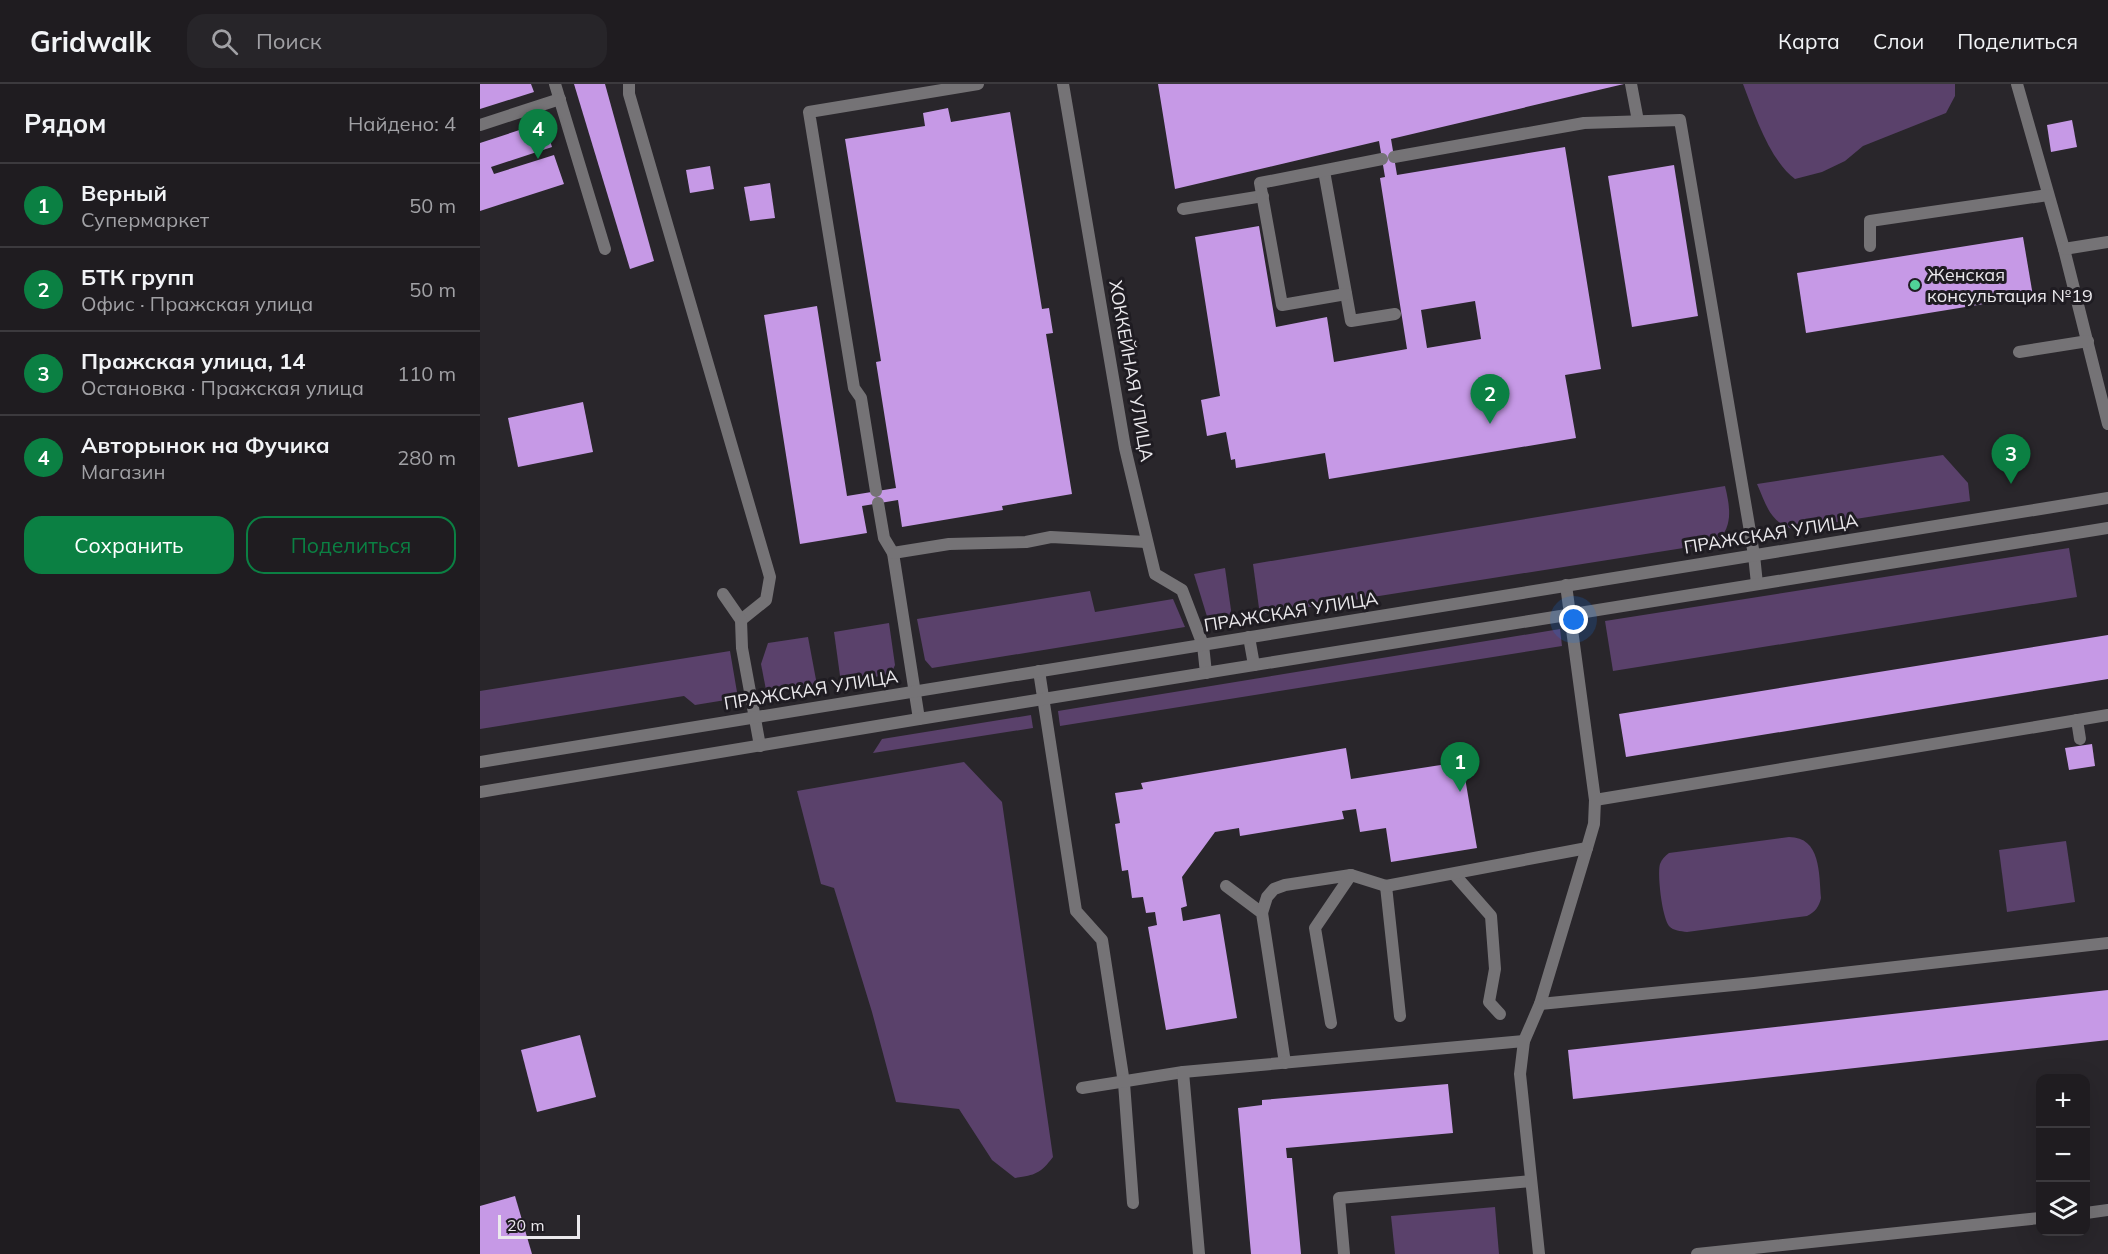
<!DOCTYPE html>
<html lang="ru">
<head>
<meta charset="utf-8">
<style>
  body { margin:0; font-family:Mulish,sans-serif; background:#272529; color:#f1f3f6 }
  .controls { position:absolute; right:18px; bottom:18px; display:grid; overflow:hidden; border-radius:12px; box-shadow:0 6px 24px #0002 }
  .controls button { width:54px; height:54px; display:grid; place-items:center; padding:0; border:0; border-bottom:2px solid #3c3a3e; background:#1f1c20; color:#f1f3f6; font:30px sans-serif }
  .scale { position:absolute; left:18px; bottom:15px; width:82px; box-sizing:border-box; padding-left:6px; border:3px solid #ebe9ed; border-top:0; font-size:16px; line-height:21px; white-space:nowrap; color:#ebe9ed; -webkit-text-stroke:4px #1f1c22; paint-order:stroke }
  .you { position:absolute; left:1094px; top:536px; width:21px; height:21px; margin:-15px; border:4px solid #fff; border-radius:50%; background:#1a73e8; box-shadow:0 0 0 9px #1a73e833 }
  .badge { display:grid; place-items:center; width:39px; height:39px; border-radius:50%; background:#0b8043; color:#fff; font-size:20px; font-weight:700 }
  .pin { position:absolute; translate:-50% -50px; filter:drop-shadow(0 2px 3px #0008) }
  .pin::after { content:''; position:absolute; top:32px; width:21px; height:18px; background:inherit; clip-path:polygon(0 0,100% 0,50% 100%) }
  .list { margin:0; padding:0; list-style:none }
  h2 { display:flex; justify-content:space-between; align-items:center; height:78px; margin:0; padding:0 24px; font-size:26px }
  h2 small { font-size:20px; font-weight:400; color:#a1a1a5 }
  .list li { display:grid; grid-template-columns:39px 1fr auto; gap:18px; align-items:center; box-sizing:border-box; height:84px; padding:0 24px; border-top:2px solid #3c3a3e }
  .list b { display:block; font-size:22px; white-space:nowrap }
  .list p { margin:0; font-size:20px; white-space:nowrap; color:#a1a1a5 }
  .list em { font-size:20px; font-style:normal; color:#a1a1a5 }
  .actions { display:flex; gap:12px; padding:18px 24px }
  .actions a { flex:1; padding:14px 0; border:2px solid #0b8043; border-radius:18px; text-align:center; font-size:21px; color:#0b8043 }
  .actions .main { background:#0b8043; color:#fff }
  .icon { flex:none; width:33px; height:33px; fill:none; stroke:currentColor; stroke-width:2; stroke-linecap:round; stroke-linejoin:round }
  .map { position:relative; flex:none; width:1628px; height:1170px; overflow:hidden }
  header { display:flex; align-items:center; gap:36px; box-sizing:border-box; height:84px; padding:0 30px; background:#1f1c20; border-bottom:2px solid #3c3a3e }
  header strong { font-size:28px }
  nav { display:flex; gap:33px; margin-inline-start:auto; font-size:21px }
  .search { width:420px; height:54px; background:#272529; display:flex; align-items:center; gap:15px; box-sizing:border-box; padding:0 21px; border-radius:18px; color:#a1a1a5; font-size:22px }
  main { display:flex }
  aside { flex:1; background:#1f1c20 }
  .map>svg:first-child { display:block }
  .green { fill:#5a416b }
  .building { fill:#c699e6; fill-rule:evenodd }
  .lines { fill:none; stroke-linecap:round; stroke-linejoin:round }
  .service { stroke:#757376; stroke-width:12 }
  .minor { stroke:#757376; stroke-width:12 }
  .poi-dot { fill:#50d398; stroke:#1f1c22; stroke-width:2 }
  .labels { text-anchor:middle; stroke-width:6; stroke-linejoin:round; paint-order:stroke }
  .poi-label { font-size:18px; fill:#ebe9ed; stroke:#1f1c22; text-anchor:start }
  .street-label { font-size:18px; fill:#ebe9ed; stroke:#1f1c22 }
</style>
</head>
<body>
<header>
<strong>Gridwalk</strong>
<div class="search"><svg class="icon" aria-label="search" viewBox="0 0 24 24"><circle cx="10" cy="10" r="6"/><path d="M15 15l6 6"/></svg>Поиск</div>
<nav><a>Карта</a><a>Слои</a><a>Поделиться</a></nav>
</header>
<main>
<aside>
<h2>Рядом<small>Найдено: 4</small></h2>
<ul class="list">
<li><span class="badge">1</span><div><b>Верный</b><p>Супермаркет</p></div><em>50 m</em></li>
<li><span class="badge">2</span><div><b>БТК групп</b><p>Офис · Пражская улица</p></div><em>50 m</em></li>
<li><span class="badge">3</span><div><b>Пражская улица, 14</b><p>Остановка · Пражская улица</p></div><em>110 m</em></li>
<li><span class="badge">4</span><div><b>Авторынок на Фучика</b><p>Магазин</p></div><em>280 m</em></li>
</ul>
<div class="actions"><a class="main">Сохранить</a><a>Поделиться</a></div>
</aside>
<div class="map">
<svg width="1628" height="1170" viewBox="0 0 1628 1170">
  <rect width="100%" height="100%" fill="#29262b"/>
  <!-- green -->
  <g class="green">
    <path d="M 1263,0 L 1475,0 L 1475,12 L 1466,29 L 1383,62 L 1365,77 L 1342,88 L 1315,95 C 1290,77 1274,29 1263,0 Z"/>
    <path d="M 1463,371 L 1488,399 L 1490,417 L 1312,445 C 1289,437 1286,420 1277,400 Z"/>
    <path d="M 1245,402 C 1250,423 1254,444 1235,459 L 785,530 L 779,524 L 773,480 Z"/>
    <polygon points="1589,464 1597,513 1133,587 1125,537"/>
    <polygon points="745,484 751,526 749,536 729,539 714,490"/>
    <polygon points="610,507 615,528 693,515 705,543 452,584 445,576 437,535"/>
    <polygon points="409,539 415,581 411,590 361,599 354,548"/>
    <polygon points="1080,545 1082,562 580,642 578,627"/>
    <polygon points="328,553 337,601 287,611 281,580 288,559"/>
    <polygon points="250,567 258,614 215,621 204,612 0,645 0,607"/>
    <polygon points="551,631 553,644 393,669 402,655"/>
    <path d="M 484,678 L 522,718 L 573,1073 C 560,1090 555,1091 535,1094 L 512,1076 L 479,1025 L 416,1018 L 392,928 L 354,804 L 341,800 L 317,707 Z"/>
    <path d="M 1309,753 C 1341,753 1339,790 1341,814 C 1339,823 1335,828 1327,832 L 1207,848 C 1200,847 1194,847 1189,842 C 1182,833 1177,790 1180,780 C 1182,775 1185,772 1189,769 Z"/>
    <polygon points="1586,757 1595,818 1527,828 1519,766"/>
    <polygon points="1015,1123 1019,1170 915,1170 911,1132"/>
  </g>
  <!-- building -->
  <g class="building">
    <polygon points="0,0 51,0 54,8 0,25"/>
    <polygon points="94,0 125,0 174,177 150,185"/>
    <path d="M 678,0 L 1144,0 L 911,55 L 917,91 L 1085,63 L 1121,285 L 1085,291 L 1096,354 L 849,395 L 845,369 L 756,384 L 755,375 L 751,376 L 746,348 L 727,352 L 721,316 L 740,312 L 715,153 L 779,142 L 796,243 L 847,233 L 854,278 L 927,265 L 900,94 L 905,93 L 899,57 L 695,105 ZM 995,217 L 1001,255 L 947,264 L 941,226 Z"/>
    <polygon points="468,24 471,38 530,28 562,225 569,224 573,249 566,250 592,410 522,422 523,426 422,443 418,416 382,422 387,449 320,460 284,231 337,222 367,412 416,404 396,278 401,277 365,55 445,42 443,29"/>
    <polygon points="1592,36 1597,63 1571,68 1567,41"/>
    <polygon points="64,38 72,63 11,83 14,90 74,71 84,100 0,127 0,59"/>
    <polygon points="1194,81 1218,232 1152,243 1128,92"/>
    <polygon points="230,82 234,105 210,109 206,86"/>
    <polygon points="290,99 295,134 270,137 264,103"/>
    <polygon points="1543,153 1553,212 1326,249 1317,189"/>
    <polygon points="103,318 113,368 38,383 28,334"/>
    <polygon points="1628,551 1628,595 1146,673 1139,630"/>
    <polygon points="1612,660 1615,682 1589,686 1585,664"/>
    <polygon points="866,664 871,695 967,680 968,691 984,688 997,764 911,778 906,744 880,748 876,725 862,727 864,735 760,752 759,744 735,748 702,793 707,822 701,824 703,837 740,830 757,934 686,946 668,843 677,841 675,828 666,829 663,813 652,814 648,786 642,787 635,740 640,739 635,709 663,705 661,699"/>
    <polygon points="1628,906 1628,956 1093,1015 1088,966"/>
    <polygon points="100,951 116,1013 57,1028 41,966"/>
    <polygon points="968,1000 973,1049 806,1064 807,1074 812,1074 821,1170 771,1170 758,1024 782,1021 782,1016"/>
    <polygon points="35,1112 52,1170 0,1170 0,1122"/>
  </g>
  <g class="lines">
    <!-- service -->
    <g class="service">
      <polyline points="75,0 125,165"/>
      <polyline points="149,0 149,10 290,493 286,516 261,536"/>
      <polyline points="1151,0 1158,37"/>
      <polyline points="1537,0 1584,165 1628,340"/>
      <polyline points="0,41 80,15"/>
      <polyline points="914,73 1104,39 1200,36 1274,471 1277,500"/>
      <polyline points="844,87 871,237 915,230"/>
      <polyline points="703,125 783,112"/>
      <polyline points="1390,162 1390,137 1568,111"/>
      <polyline points="1584,165 1628,158"/>
      <polyline points="866,210 802,221 780,99 902,75"/>
      <polyline points="1539,268 1608,257"/>
      <polyline points="396,407 381,314 374,304 329,28 498,0"/>
      <polyline points="398,419 404,454 413,469 439,635"/>
      <polyline points="413,469 469,460 546,458 571,453 666,458"/>
      <polyline points="243,510 261,536 262,564 280,662"/>
      <polyline points="769,553 774,581"/>
      <polyline points="723,561 726,589"/>
      <polyline points="559,587 596,827 622,856 644,999 653,1119"/>
      <polyline points="1597,636 1600,655"/>
      <polyline points="1115,716 1628,631"/>
      <polyline points="974,790 1011,832 1015,885 1009,918 1020,930"/>
      <polyline points="746,802 782,829 805,979"/>
      <polyline points="906,802 920,932"/>
      <polyline points="782,829 787,813 794,805 805,801 871,791 906,802 1107,764"/>
      <polyline points="1060,920 1274,899 1628,859"/>
      <polyline points="851,939 835,844 871,791"/>
      <polyline points="602,1004 703,988"/>
      <polyline points="1606,1129 1628,1126"/>
      <polyline points="719,1170 703,988 1044,957"/>
      <polyline points="864,1170 859,1114 1051,1097"/>
      <polyline points="1059,1170 1040,990 1044,957 1060,920 1107,764 1114,740 1115,716 1086,501"/>
      <polyline points="1217,1170 1560,1134"/>
    </g>
    <!-- minor -->
    <g class="minor">
      <polyline points="583,0 645,364 675,490 702,506 723,561"/>
      <polyline points="0,678 1628,414"/>
      <polyline points="0,708 439,635 1628,444"/>
    </g>
  </g>
  <!-- markers -->
  <circle class="poi-dot" cx="1435" cy="201" r="6"/>
  <g class="labels">
    <!-- poi labels -->
    <g class="poi-label">
      <text x="1447" y="197">Женская<tspan x="1447" dy="21">консультация №19</tspan></text>
    </g>
    <!-- street labels -->
    <g class="street-label">
      <text transform="translate(651 287) rotate(80)" y="6">ХОККЕЙНАЯ УЛИЦА</text>
      <text transform="translate(1291 450) rotate(-9)" y="6">ПРАЖСКАЯ УЛИЦА</text>
      <text transform="translate(811 528) rotate(-9)" y="6">ПРАЖСКАЯ УЛИЦА</text>
      <text transform="translate(331 606) rotate(-9)" y="6">ПРАЖСКАЯ УЛИЦА</text>
    </g>
  </g>
</svg>
<div class="controls">
<button>+</button>
<button>−</button>
<button><svg class="icon" aria-label="layers" viewBox="0 0 24 24"><path d="M12 4l9 5-9 5-9-5zM3 14l9 5 9-5"/></svg></button>
</div>
<div class="scale">20 m</div>
<div class="you"></div>
<div class="pin badge" style="left:980px;top:708px">1</div>
<div class="pin badge" style="left:1010px;top:340px">2</div>
<div class="pin badge" style="left:1531px;top:400px">3</div>
<div class="pin badge" style="left:58px;top:75px">4</div>
</div>
</main>
</body>
</html>
